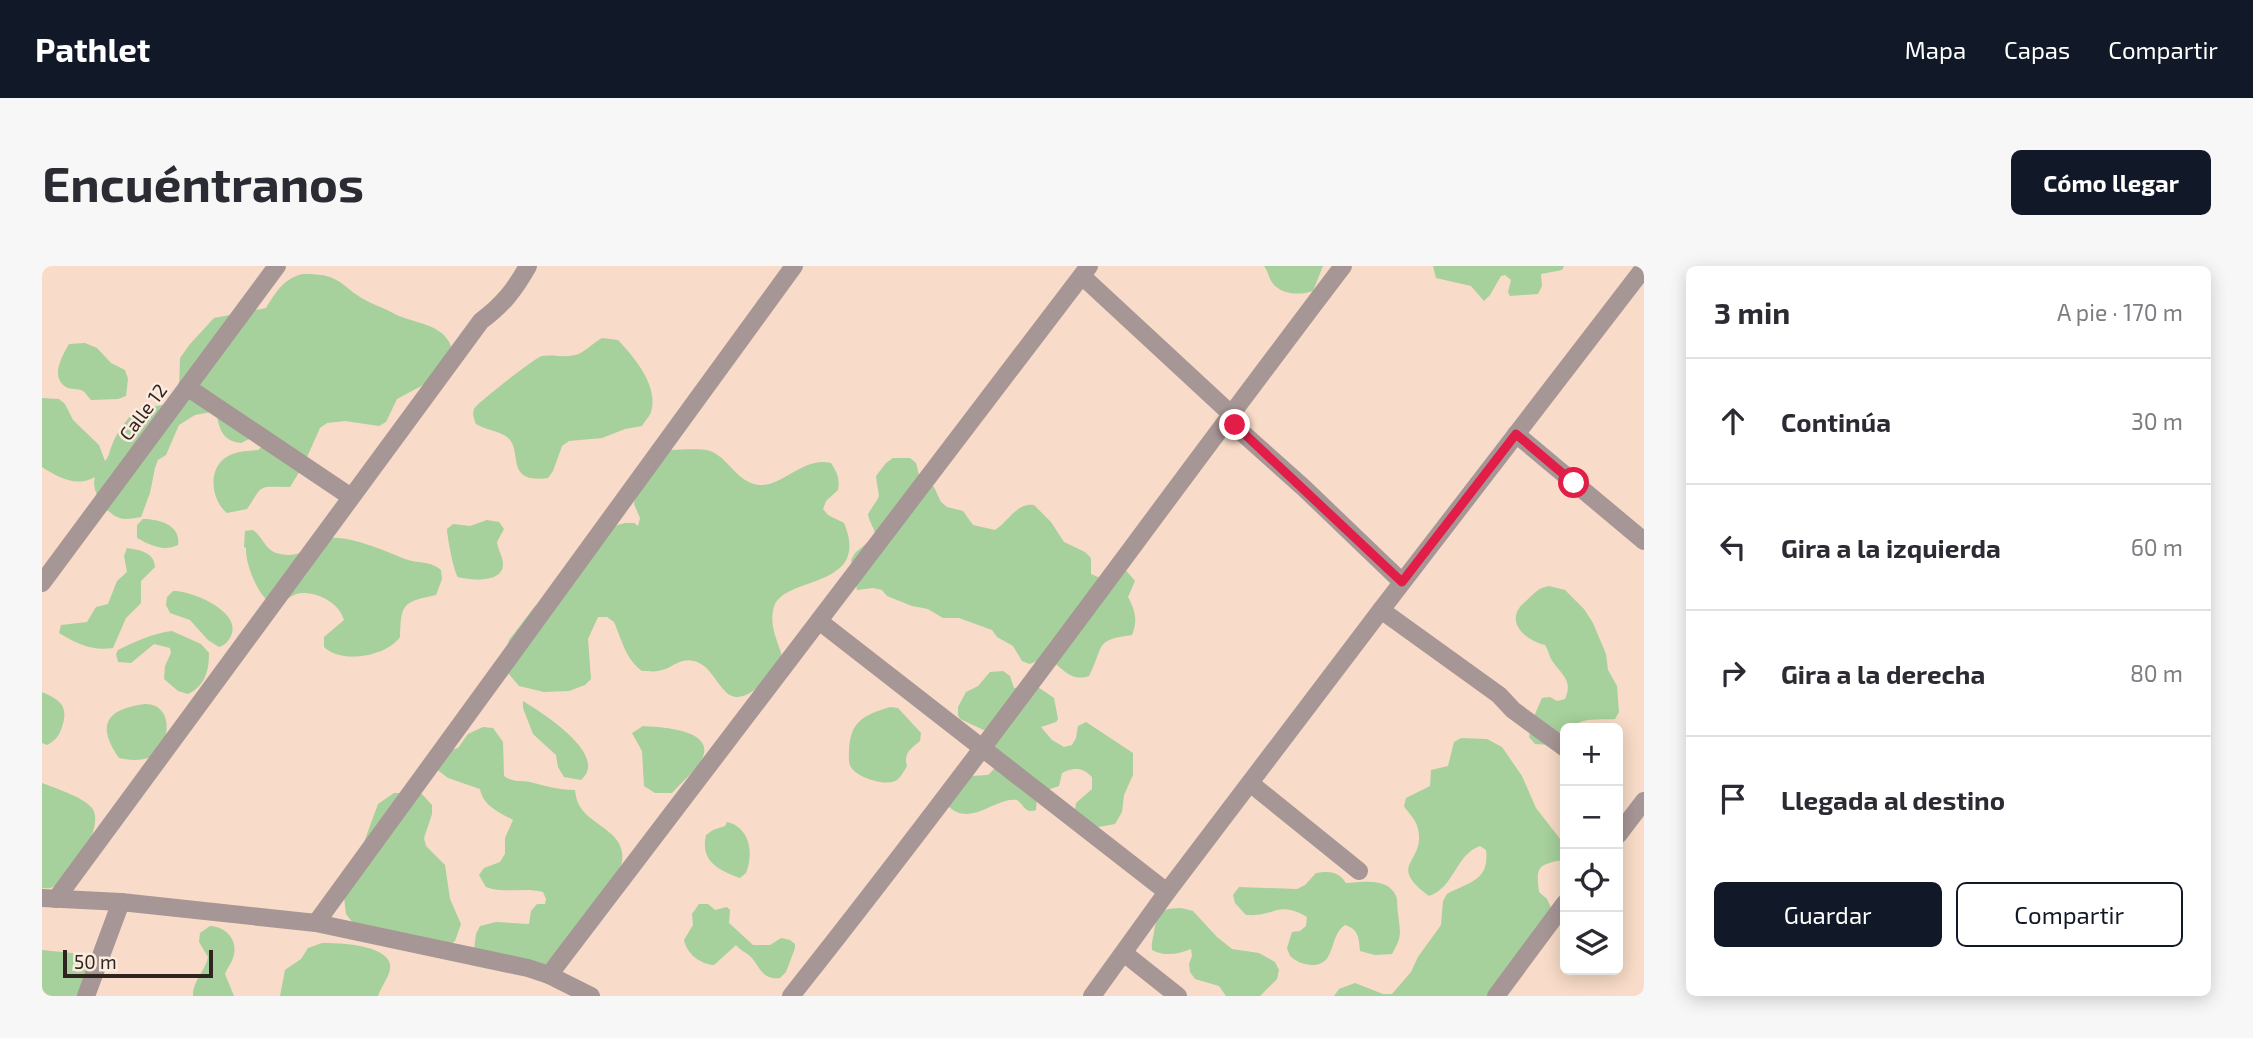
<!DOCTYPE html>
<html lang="es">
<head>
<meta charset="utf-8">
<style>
  body { margin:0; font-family:"Exo 2",sans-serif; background:#f7f7f7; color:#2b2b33 }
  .controls { position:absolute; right:21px; bottom:21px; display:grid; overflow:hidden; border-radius:10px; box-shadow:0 4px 18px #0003 }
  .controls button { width:63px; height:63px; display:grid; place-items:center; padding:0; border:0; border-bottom:2px solid #e1e1e2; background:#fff; color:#2b2b33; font:35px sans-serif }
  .scale { position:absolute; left:21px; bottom:18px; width:150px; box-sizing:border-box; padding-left:7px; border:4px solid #30251e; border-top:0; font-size:19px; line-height:24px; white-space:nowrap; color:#30251e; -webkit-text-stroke:5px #fcebdf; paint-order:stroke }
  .stop { position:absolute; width:21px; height:21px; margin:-16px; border:5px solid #e11d48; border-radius:50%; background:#fff }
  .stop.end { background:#e11d48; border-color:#fff; box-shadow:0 2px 7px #0008 }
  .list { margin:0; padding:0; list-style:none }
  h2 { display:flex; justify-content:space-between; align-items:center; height:91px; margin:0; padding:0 28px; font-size:30px }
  h2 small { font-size:23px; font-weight:400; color:#7c7c81 }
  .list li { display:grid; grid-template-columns:46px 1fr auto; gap:21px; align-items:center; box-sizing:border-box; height:126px; padding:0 28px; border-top:2px solid #e1e1e2 }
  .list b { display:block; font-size:26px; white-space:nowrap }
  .list em { font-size:23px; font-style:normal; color:#7c7c81 }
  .actions { display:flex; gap:14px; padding:21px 28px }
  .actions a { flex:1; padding:16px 0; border:2px solid #111827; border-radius:10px; text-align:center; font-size:24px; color:#111827 }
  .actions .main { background:#111827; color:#fff }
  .icon { flex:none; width:38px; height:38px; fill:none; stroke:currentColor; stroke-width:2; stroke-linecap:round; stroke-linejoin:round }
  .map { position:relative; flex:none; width:1602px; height:730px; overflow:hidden; border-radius:10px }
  header { display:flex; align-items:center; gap:42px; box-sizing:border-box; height:98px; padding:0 35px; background:#111827; color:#fff }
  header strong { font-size:33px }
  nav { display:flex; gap:38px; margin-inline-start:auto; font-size:24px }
  .intro { display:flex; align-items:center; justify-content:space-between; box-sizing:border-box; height:168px; padding:0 42px }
  h1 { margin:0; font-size:49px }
  .button { padding:18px 32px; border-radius:10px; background:#111827; color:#fff; font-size:24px; font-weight:700 }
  main { display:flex; gap:42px; padding:0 42px }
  aside { flex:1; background:#fff; border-radius:10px; box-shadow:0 4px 18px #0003 }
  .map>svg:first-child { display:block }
  .green { fill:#a6d09c }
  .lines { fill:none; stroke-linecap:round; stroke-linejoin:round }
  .minor { stroke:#a69695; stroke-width:18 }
  .tertiary { stroke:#a69695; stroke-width:18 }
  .route { stroke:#e11d48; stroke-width:9 }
  .labels { text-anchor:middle; stroke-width:5; stroke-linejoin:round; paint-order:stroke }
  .street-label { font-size:19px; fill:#30251e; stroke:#fcebdf }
</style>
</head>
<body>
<header>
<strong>Pathlet</strong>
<nav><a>Mapa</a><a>Capas</a><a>Compartir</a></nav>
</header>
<div class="intro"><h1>Encuéntranos</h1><a class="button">Cómo llegar</a></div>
<main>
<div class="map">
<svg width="1602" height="730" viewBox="0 0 1602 730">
  <rect width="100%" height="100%" fill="#f8dbc8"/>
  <!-- green -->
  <g class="green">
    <path d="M 1222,0 L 1281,0 L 1271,25 C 1259,29 1243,29 1233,20 C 1227,15 1227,6 1222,0 Z"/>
    <polygon points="1391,0 1522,0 1520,4 1499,8 1500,20 1496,28 1468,30 1466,26 1469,14 1463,9 1459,10 1448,29 1442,35 1429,20 1394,12"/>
    <path d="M 261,8 C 270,8 279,8 288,11 C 299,15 306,23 315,29 C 323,35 339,41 349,46 C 369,58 400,56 409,80 L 398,110 L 355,133 L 344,156 L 337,160 L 303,155 L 285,157 L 278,162 L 261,200 L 248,221 C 215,221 222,217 205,243 L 185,247 C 170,235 165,205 183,192 C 192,185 205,185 216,184 L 223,178 L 207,173 L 199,177 C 182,175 178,166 175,150 L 169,146 L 153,149 L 137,159 L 124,189 L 116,194 L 113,202 L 108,227 L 99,251 C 93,252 87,253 82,253 C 65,251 48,226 53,211 C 34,222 16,211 0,201 L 0,132 L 17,133 L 23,138 L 31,154 L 57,179 L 63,195 C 68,189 67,186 70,179 C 74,167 85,154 93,144 L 126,138 L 137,126 L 138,92 L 148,78 L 172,52 L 224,42 C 234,26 242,12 261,8 Z"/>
    <path d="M 560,72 L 576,74 C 592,91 617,120 609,146 C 608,150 602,156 600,160 L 583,163 L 560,172 L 527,175 L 520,180 L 511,205 L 506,212 C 461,218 482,184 465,171 C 457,165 444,164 434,158 C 432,153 430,148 432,143 C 434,138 494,91 500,90 C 511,88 522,92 533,89 C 541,88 552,76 560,72 Z"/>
    <path d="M 43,77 L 55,82 L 69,97 L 83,104 L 86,113 L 84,130 L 76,133 L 49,134 C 46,131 44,127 41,125 C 36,122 29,124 24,121 C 8,111 20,90 27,78 Z"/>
    <path d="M 629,184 C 641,184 657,182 668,185 C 687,192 694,216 717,219 C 740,221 762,190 789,197 C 795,206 798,213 796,224 L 784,235 L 781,243 L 786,249 L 802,257 C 830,324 741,309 732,341 C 726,360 737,377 741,394 C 729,407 701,447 682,424 C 672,413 667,399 652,395 C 637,391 630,403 616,405 C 612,406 605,405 600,405 C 583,392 580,374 572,356 L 565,351 L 556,351 L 546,373 L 549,413 L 543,419 L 527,425 L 502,426 L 477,420 L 466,407 L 463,390 L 467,374 L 493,340 L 508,334 L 565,262 L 583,257 L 592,257 L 596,260 L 598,252 L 592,238 L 594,222 L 620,187 Z"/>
    <path d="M 851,192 L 868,192 L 874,197 L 878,213 L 892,221 L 899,236 L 905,241 L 921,245 L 931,259 L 953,264 C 968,254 974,237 992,239 L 1009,256 L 1022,276 L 1043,286 L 1049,292 L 1049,308 L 1063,314 L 1082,302 L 1093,315 L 1086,331 C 1093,344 1096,354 1090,369 C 1051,374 1063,380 1047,410 C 1027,417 1019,399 1004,391 L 988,398 L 980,395 L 971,380 L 955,371 L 950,364 L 917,352 L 901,352 L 886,343 L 870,340 L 845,330 L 840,324 L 831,322 L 815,324 L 809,294 L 813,287 L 833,270 C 833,261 827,257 826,248 C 841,224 837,237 834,210 L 844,197 Z"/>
    <path d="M 101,253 C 117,253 139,259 136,279 C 121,286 108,279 95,272 L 95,259 Z"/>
    <path d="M 445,254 L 457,256 L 462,263 L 455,276 C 456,284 461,291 461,298 C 461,318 428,314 416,311 C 412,307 405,270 405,263 L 411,258 L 428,260 Z"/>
    <path d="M 211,264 C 220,270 223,283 234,287 C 259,294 266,280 284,273 C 303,267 345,286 363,293 C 376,298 387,294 399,304 L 400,313 L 394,329 C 361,336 359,337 358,371 C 344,391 299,398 282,381 L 282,371 L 302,354 C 297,337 278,327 260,327 C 253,327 250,331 244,333 C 239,335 232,334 226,335 C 215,326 203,297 204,282 L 202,281 L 203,265 Z"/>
    <path d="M 85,282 C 98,284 112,286 113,301 L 99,315 L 99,337 L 84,352 L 71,382 C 50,385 35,378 17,367 L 19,359 L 45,356 L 54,341 L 66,338 L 75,315 L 85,306 L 82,290 Z"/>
    <path d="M 1507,320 L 1523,324 L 1542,343 L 1551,357 L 1564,388 L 1566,404 L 1575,420 L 1577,446 L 1573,453 C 1558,454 1540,451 1529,462 L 1523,462 L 1523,473 L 1509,479 L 1493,478 L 1487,471 L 1490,455 L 1500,432 L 1508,431 L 1515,435 L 1523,433 C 1531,415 1521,410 1511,396 C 1507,391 1507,385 1503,379 C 1481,374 1461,353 1484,335 C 1492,328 1495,322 1507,320 Z"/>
    <path d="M 131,325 C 149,324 201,346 189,370 C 186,376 183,379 177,381 L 166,374 L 148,354 L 128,347 L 124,339 L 125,331 Z"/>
    <path d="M 130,365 L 159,378 L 167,387 C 167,405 163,420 146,428 L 136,425 L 122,413 L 123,400 L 129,387 L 128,382 L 112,378 L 89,397 L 76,396 L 74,388 L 76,384 C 92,376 112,367 130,365 Z"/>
    <path d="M 961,405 L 968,410 L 972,422 L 993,419 L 1012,432 L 1016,453 L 1014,456 L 999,461 L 1010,474 L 1022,481 L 1030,479 L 1034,472 L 1036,460 L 1044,456 L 1091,487 L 1091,509 L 1082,529 L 1080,546 L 1073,558 L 1056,561 L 1032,550 L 1034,537 L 1050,523 L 1050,511 C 1041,501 1031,501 1020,507 L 1017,520 L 1005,524 L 995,531 L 994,544 C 982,548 983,539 975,534 C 952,531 929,563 905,539 L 928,510 L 946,509 L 952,503 L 956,484 L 949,478 L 946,466 L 918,453 L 916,449 L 916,441 L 924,426 L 936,420 L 948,406 Z"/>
    <path d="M 0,426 C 19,434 27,441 20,461 C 17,470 14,474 5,479 L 0,477 Z"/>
    <path d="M 481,435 C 500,447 568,489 539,514 L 522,511 L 516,501 L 514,489 L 491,468 L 481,442 Z"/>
    <path d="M 103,438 C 135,438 128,485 106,492 C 97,495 85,494 77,492 C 54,459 64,443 103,438 Z"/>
    <path d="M 848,441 L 856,442 L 879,467 L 878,475 C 869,483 861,487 865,500 C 862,505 859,511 855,514 C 845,521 815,512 809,501 C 806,497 807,490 807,485 C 808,455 822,449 848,441 Z"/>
    <path d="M 601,460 C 616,461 675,463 660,493 C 653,505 639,517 630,527 L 613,527 L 602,520 L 600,485 L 590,467 Z"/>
    <path d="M 441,461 L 451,462 L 461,476 L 462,510 C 471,517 478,514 488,516 C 504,520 516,524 533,524 C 535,548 552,553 568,567 C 577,574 582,585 580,596 C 577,611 517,684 503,699 L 432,684 L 434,668 L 438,660 L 454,656 L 487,658 L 489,645 L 495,638 L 503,638 L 504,633 L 501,626 C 482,621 462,628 444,621 L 437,609 L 442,602 L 458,596 L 463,588 L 463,572 L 471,554 C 457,546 441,540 438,523 L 406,512 L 393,502 L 399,487 L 416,482 L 426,468 Z"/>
    <path d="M 1419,472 L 1445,473 L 1460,481 L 1480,510 L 1494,542 L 1522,578 L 1523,588 L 1520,594 C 1495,599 1494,601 1497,626 L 1505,633 L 1512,648 L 1456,730 L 1292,730 L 1297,723 L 1313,717 L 1341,728 L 1350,728 L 1369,706 L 1376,691 L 1399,659 L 1401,635 L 1405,628 C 1426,616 1448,615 1444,584 L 1438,580 C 1413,589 1413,621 1387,630 C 1343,597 1384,598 1376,563 C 1374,553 1367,548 1362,540 L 1364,532 L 1388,520 L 1389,504 L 1406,500 L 1412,476 Z"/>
    <path d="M 0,517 C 13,522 41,531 50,542 C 64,560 29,613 11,621 C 8,623 4,622 0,622 Z"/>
    <polygon points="352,527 379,527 390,539 390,548 382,572 384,580 403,599 408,633 419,658 413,675 406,680 314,661 304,648 302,631 336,538"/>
    <path d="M 685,556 C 708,561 712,588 704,607 L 698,612 C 676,604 658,595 664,569 L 671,564 L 683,560 Z"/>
    <path d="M 1282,606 C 1293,606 1298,608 1304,617 C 1320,616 1346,611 1354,630 C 1356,635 1355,642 1356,647 C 1358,667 1361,669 1350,688 L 1333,689 L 1318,685 C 1317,671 1316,663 1303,659 C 1286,670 1295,700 1269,699 C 1260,698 1255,696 1248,690 L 1245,682 L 1250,666 L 1258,665 L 1264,660 L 1265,651 C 1236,634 1233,651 1204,649 L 1193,637 L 1191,629 L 1197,621 L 1255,623 L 1263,619 L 1274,607 Z"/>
    <path d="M 657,638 L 666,638 L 673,644 L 685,641 L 688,644 L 687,657 L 711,679 L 728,679 L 739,672 L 748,674 L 753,678 L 753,682 L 744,706 L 738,712 C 719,714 718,700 708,690 C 703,686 698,684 694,679 L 672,699 C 658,698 645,688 642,674 L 651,659 L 650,648 Z"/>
    <path d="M 1139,642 L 1151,645 L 1175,671 L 1190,683 L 1217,687 L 1233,696 L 1237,704 L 1235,713 L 1218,730 L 1184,730 L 1177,720 L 1153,713 L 1148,706 L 1147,698 L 1150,690 L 1149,683 C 1136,688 1124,691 1110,684 C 1109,677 1111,673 1112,666 C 1116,646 1116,643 1139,642 Z"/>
    <path d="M 168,660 C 185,661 197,675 191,692 C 189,698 185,702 183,708 L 192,730 L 151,730 C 151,714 163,706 166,691 L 157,676 L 158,667 Z"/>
    <path d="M 280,677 C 295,677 343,678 348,698 C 350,708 339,720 336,730 L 238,730 L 243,704 L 259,693 L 266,682 Z"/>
    <path d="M 0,684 L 40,688 C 52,701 44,715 40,730 L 0,730 Z"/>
  </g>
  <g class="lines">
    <!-- minor -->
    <g class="minor">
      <polyline points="1040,10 1189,148 1196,163 1262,222 1360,316"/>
      <polyline points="145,121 309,231"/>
      <polyline points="1474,168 1602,275"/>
      <polyline points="0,317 235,0"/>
      <polyline points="1339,344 1457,429 1471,444 1523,482"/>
      <polyline points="777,355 1125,626"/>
      <polyline points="1208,517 1317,605"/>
      <polyline points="1576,569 1602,535"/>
      <path d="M 14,633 L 439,55 C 461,39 473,23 486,0"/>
      <polyline points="274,657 752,0"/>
      <polyline points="1083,688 1136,730"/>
      <polyline points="507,709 1047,0"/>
      <polyline points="44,730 79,636"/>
      <path d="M 749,730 C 939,491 1116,243 1301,0"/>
      <polyline points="1050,730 1125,626 1339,344 1602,2"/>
      <polyline points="1454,730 1523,637"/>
    </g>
    <!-- tertiary -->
    <polyline class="tertiary" points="0,632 79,636 274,657 486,702 507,709 549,730"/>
  </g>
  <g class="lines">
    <!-- route -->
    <polyline class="route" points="1193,159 1360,316 1474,168 1532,217"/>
  </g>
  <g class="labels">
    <!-- street labels -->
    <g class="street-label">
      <text transform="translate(101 146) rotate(-53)" y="7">Calle 12</text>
    </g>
  </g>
</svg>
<div class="controls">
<button>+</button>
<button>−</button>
<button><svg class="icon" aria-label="locate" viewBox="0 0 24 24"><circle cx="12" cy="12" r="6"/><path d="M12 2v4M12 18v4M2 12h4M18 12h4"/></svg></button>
<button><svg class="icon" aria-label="layers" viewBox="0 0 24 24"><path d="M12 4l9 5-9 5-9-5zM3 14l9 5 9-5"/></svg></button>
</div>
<div class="scale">50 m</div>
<div class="stop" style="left:1532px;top:217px"></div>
<div class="stop end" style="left:1193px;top:159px"></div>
</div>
<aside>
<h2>3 min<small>A pie · 170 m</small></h2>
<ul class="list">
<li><svg class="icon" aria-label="ahead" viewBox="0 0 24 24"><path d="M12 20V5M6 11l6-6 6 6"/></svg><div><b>Continúa</b></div><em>30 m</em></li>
<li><svg class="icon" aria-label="left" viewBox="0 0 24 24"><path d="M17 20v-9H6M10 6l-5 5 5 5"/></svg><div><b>Gira a la izquierda</b></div><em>60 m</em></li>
<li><svg class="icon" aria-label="right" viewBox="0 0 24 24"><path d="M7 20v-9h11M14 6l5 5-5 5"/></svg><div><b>Gira a la derecha</b></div><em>80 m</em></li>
<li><svg class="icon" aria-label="arrive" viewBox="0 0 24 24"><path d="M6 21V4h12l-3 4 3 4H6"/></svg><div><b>Llegada al destino</b></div></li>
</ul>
<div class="actions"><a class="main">Guardar</a><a>Compartir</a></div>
</aside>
</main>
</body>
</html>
